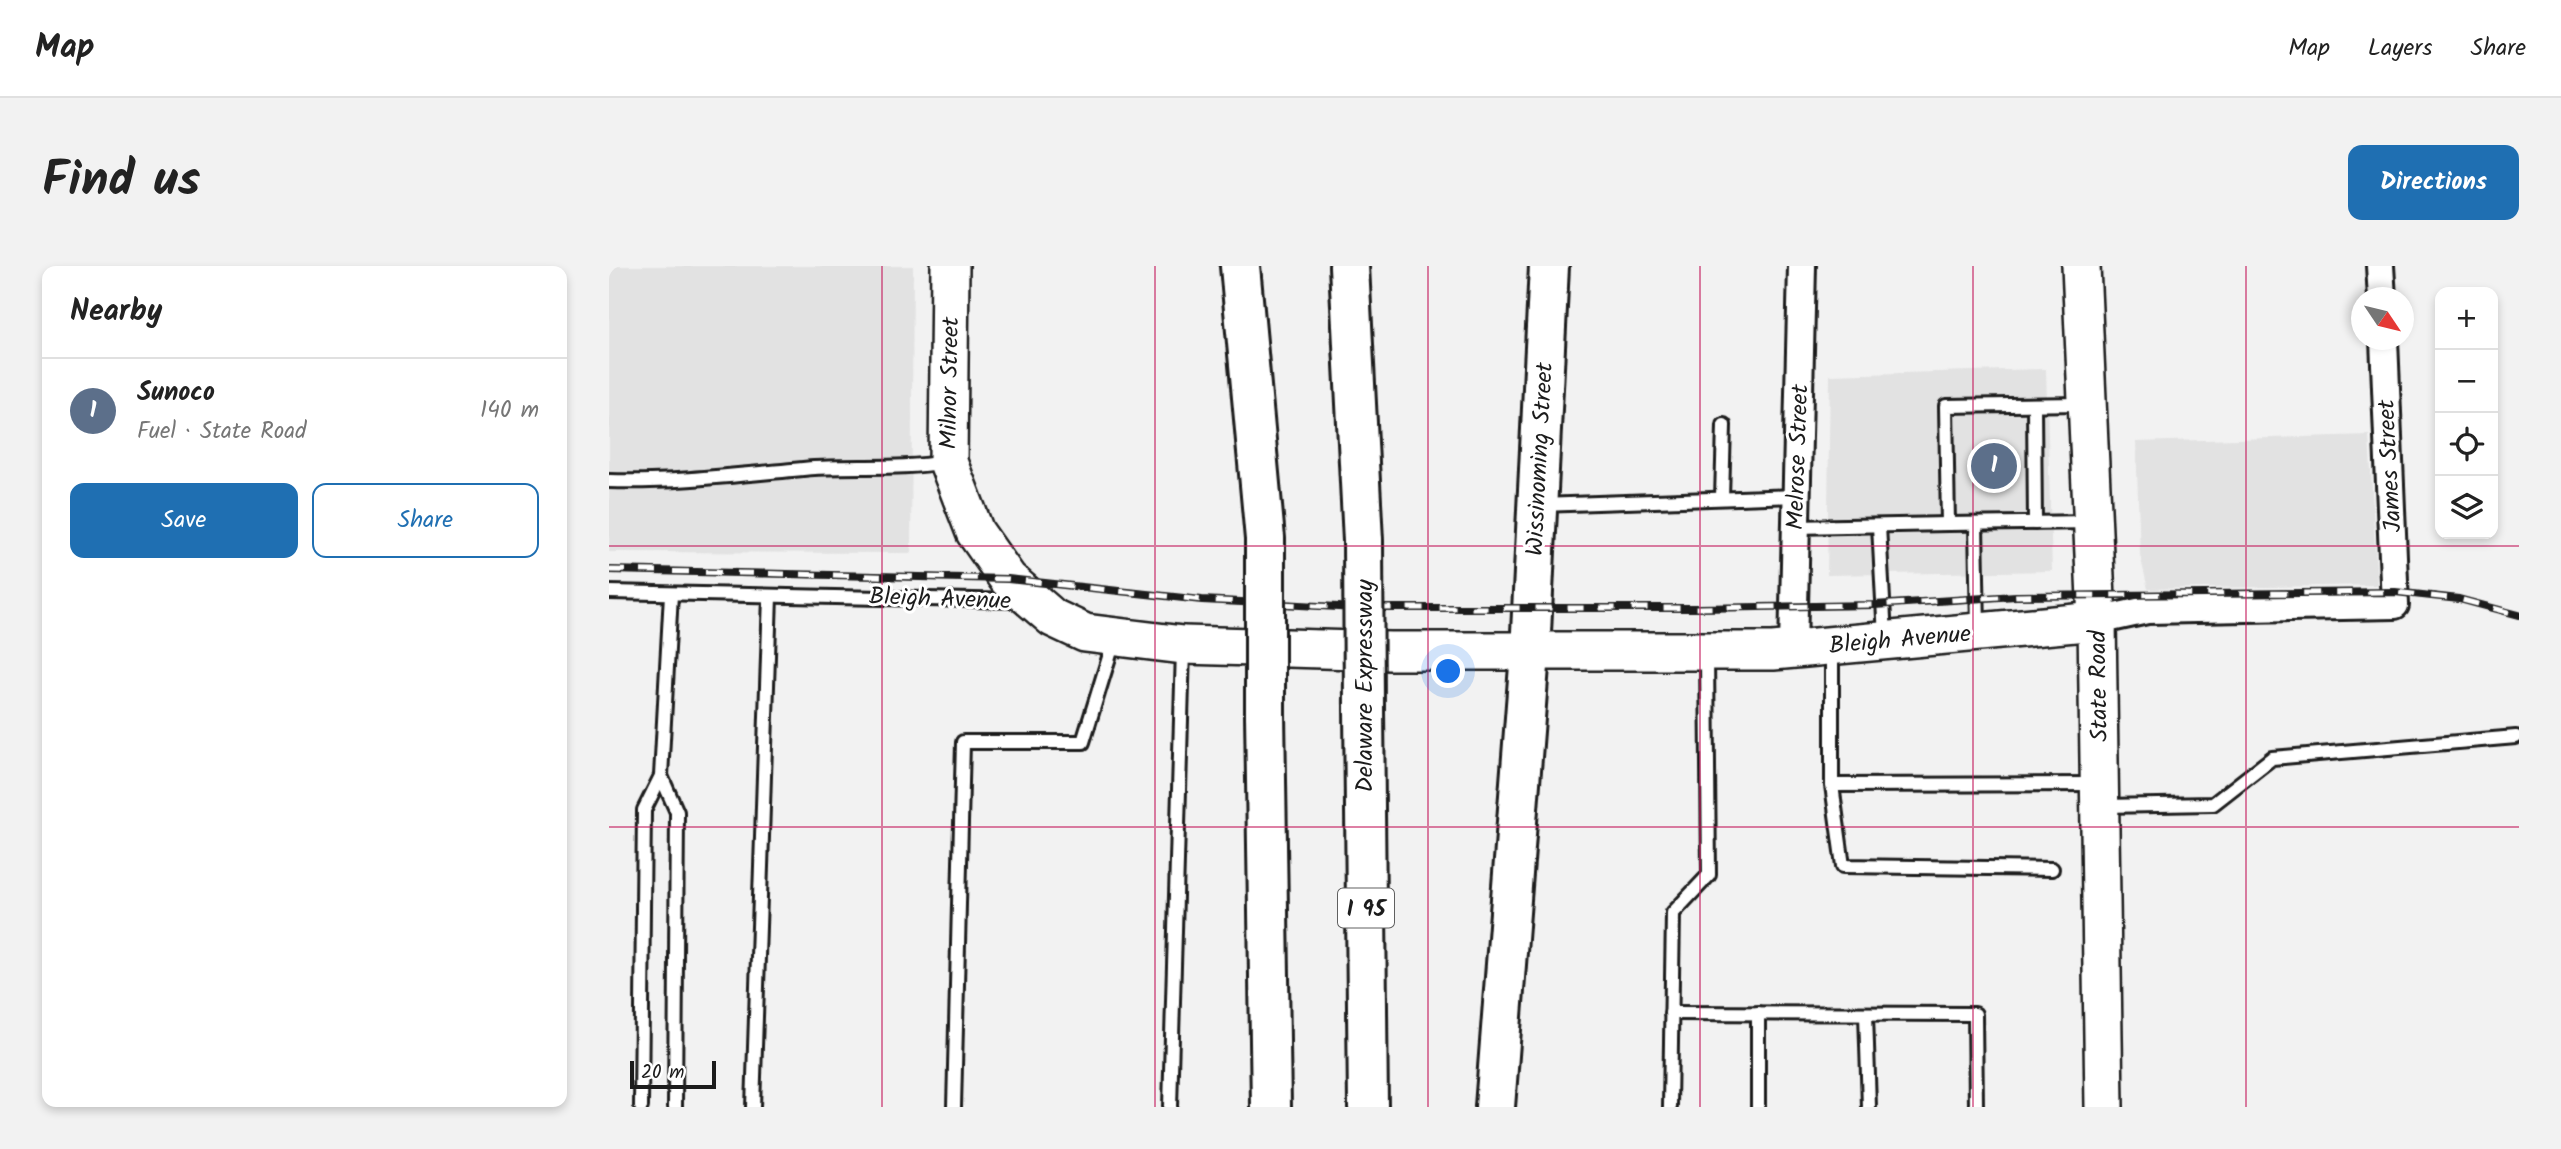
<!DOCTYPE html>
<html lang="en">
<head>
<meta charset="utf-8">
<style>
  body { margin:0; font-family:Kalam,sans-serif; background:#f2f2f2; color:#222 }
  .controls { position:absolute; right:21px; top:21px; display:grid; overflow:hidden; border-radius:14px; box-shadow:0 4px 10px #0003 }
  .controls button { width:63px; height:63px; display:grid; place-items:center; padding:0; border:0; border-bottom:2px solid #e0e0e0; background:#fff; color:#222; font:35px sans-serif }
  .compass { position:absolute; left:1742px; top:21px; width:63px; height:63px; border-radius:50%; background:#fff; box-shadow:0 4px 10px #0003; rotate:125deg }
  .scale { position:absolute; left:21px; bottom:18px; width:86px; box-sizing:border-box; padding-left:7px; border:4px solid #1c1c1c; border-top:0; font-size:19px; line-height:24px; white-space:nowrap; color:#1c1c1c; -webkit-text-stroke:5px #fff; paint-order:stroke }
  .you { position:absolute; left:840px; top:406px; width:24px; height:24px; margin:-18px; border:5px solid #fff; border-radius:50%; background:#1a73e8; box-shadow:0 0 0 10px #1a73e833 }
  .badge { display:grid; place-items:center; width:46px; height:46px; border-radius:50%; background:#1f6fb2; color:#fff; font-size:23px; font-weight:700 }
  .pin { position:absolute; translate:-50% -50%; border:4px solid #fff; box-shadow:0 2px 7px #0006 }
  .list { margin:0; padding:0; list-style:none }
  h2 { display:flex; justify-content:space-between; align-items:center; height:91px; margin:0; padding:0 28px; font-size:30px }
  h2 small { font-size:23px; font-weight:400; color:#767676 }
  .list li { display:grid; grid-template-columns:46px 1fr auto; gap:21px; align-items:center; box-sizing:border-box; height:105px; padding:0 28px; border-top:2px solid #e0e0e0 }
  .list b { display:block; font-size:26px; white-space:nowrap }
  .list p { margin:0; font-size:23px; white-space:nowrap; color:#767676 }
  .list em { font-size:23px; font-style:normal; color:#767676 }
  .actions { display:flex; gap:14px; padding:21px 28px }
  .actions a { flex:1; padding:16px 0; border:2px solid #1f6fb2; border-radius:14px; text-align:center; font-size:24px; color:#1f6fb2 }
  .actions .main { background:#1f6fb2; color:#fff }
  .icon { flex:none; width:38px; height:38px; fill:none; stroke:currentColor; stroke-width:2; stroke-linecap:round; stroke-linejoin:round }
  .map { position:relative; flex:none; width:1910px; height:841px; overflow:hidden; border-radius:14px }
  header { display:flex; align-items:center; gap:42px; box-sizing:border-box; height:98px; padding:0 35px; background:#fff; border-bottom:2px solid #e0e0e0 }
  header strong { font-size:33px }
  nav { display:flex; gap:38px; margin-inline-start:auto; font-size:24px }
  .intro { display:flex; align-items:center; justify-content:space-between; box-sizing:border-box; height:168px; padding:0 42px }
  h1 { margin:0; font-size:49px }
  .button { padding:18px 32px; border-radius:14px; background:#1f6fb2; color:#fff; font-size:24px; font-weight:700 }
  main { display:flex; gap:42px; padding:0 42px }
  aside { flex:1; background:#fff; border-radius:14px; box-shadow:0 4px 10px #0003 }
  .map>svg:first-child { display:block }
  .built { fill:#e2e2e2 }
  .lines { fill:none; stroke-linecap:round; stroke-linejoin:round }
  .lane-casing { stroke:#1c1c1c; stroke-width:18 }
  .street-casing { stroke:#1c1c1c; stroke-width:32 }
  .secondary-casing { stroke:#1c1c1c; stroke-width:42 }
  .primary-casing { stroke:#1c1c1c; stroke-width:44 }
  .highway-casing { stroke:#1c1c1c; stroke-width:44 }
  .lane { stroke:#fff; stroke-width:12 }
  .street { stroke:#fff; stroke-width:26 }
  .secondary { stroke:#fff; stroke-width:37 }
  .primary { stroke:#fff; stroke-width:38 }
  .highway { stroke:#fff; stroke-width:38 }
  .rail-casing { stroke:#1c1c1c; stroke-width:8 }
  .rail { stroke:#fff; stroke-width:5; stroke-dasharray:16; stroke-linecap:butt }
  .highway-bridge-casing { stroke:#1c1c1c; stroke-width:44; stroke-linecap:butt }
  .highway-bridge { stroke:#fff; stroke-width:38 }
  .grid { fill:none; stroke:#c2185b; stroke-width:2; stroke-opacity:0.55 }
  .labels { text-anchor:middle; stroke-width:6; stroke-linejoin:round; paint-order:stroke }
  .shield { fill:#fff; stroke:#606060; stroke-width:2 }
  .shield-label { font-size:23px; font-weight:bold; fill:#1c1c1c }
  .street-label { font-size:24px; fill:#1c1c1c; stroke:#fff }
</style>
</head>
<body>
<header>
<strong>Map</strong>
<nav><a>Map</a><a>Layers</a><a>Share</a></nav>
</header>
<div class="intro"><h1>Find us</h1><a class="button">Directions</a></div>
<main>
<aside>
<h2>Nearby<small></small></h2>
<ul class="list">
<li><span class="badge" style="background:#5c6f8a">1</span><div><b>Sunoco</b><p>Fuel · State Road</p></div><em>140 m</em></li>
</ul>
<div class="actions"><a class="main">Save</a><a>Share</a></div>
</aside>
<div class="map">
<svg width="1910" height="841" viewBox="0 0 1910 841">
  <rect width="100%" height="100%" fill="#f2f2f2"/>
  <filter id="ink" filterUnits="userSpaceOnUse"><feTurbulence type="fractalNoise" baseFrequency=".0143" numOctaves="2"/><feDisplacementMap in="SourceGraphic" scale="14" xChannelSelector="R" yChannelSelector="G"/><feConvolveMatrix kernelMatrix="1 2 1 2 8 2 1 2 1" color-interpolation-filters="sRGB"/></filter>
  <g filter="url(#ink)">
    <!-- built -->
    <g class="built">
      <polygon points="0,0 304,0 302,287 0,286"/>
      <polygon points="1437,103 1443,305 1218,309 1221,109"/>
      <polygon points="1760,169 1768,319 1539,323 1531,289 1527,176"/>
    </g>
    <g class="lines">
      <!-- lane casing -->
      <g class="lane-casing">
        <g id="lane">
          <polyline points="1474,138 1337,140 1339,258 1482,256"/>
          <polyline points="1425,139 1426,257"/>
          <path d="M 0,215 C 69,217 136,208 205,202 C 249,199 292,204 335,196"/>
          <polyline points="1113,232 1115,159"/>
          <polyline points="932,239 1187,230"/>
          <polyline points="1367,259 1369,363"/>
          <polyline points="1270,260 1276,371"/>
          <polyline points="1186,261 1339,258"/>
          <polyline points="0,326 411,335"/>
          <polyline points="1223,383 1223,519 1489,518"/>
          <polyline points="52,510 68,546 66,841"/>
          <polyline points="1223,519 1234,600 1443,603"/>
          <polyline points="1494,540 1604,538 1663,492 1907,471"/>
          <polyline points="1062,747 1366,748 1367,841"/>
          <polyline points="1257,748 1260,841"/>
          <polyline points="32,841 35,544 52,510 62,328"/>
          <polyline points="144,841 161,330"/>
          <polyline points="345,841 354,476 474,476 505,375"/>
          <polyline points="561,841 574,383"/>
          <polyline points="1061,841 1064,647 1100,609 1098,389"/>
          <polyline points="1149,841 1149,747"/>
        </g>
      </g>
      <!-- street casing -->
      <g class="street-casing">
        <g id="street">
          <polyline points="1771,0 1773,32"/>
          <polyline points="1488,355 1538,344 1786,339 1775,74"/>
          <polyline points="1184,383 1193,0"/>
        </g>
      </g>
      <!-- secondary casing -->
      <g class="secondary-casing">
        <g id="secondary">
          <polyline points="341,0 339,196 366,266 399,313 444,352 476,367 574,379 781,385 1164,385 1488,355"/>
          <polyline points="1472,0 1488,355 1495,841"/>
        </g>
      </g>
      <!-- primary casing -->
      <g class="primary-casing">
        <polyline id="primary" points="921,387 940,0"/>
      </g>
      <!-- highway casing -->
      <g class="highway-casing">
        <g id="highway">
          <polyline points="631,0 656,273"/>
          <polyline points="740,0 754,275"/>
          <polyline points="755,443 759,841"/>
          <polyline points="656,448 662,841"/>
          <polyline points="886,841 921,387"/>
        </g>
      </g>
      <!-- lane -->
      <use href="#lane" class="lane"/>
      <!-- street -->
      <use href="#street" class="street"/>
      <!-- secondary -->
      <use href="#secondary" class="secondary"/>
      <!-- primary -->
      <use href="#primary" class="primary"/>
      <!-- highway -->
      <use href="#highway" class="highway"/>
      <!-- rail casing -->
      <g class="rail-casing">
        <polyline id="rail" points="0,304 399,313 593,334 748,342 1090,342 1265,339 1407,330 1786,326 1850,333 1910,349"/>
      </g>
      <!-- rail -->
      <use href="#rail" class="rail"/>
      <!-- highway-bridge casing -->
      <g class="highway-bridge-casing">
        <g id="highway-bridge">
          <polyline points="656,273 656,448"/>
          <polyline points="754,275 755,443"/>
        </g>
      </g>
      <!-- highway-bridge -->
      <use href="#highway-bridge" class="highway-bridge"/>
    </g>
  </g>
  <!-- grid -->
  <path class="grid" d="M 273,0 L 273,841M 546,0 L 546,841M 819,0 L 819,841M 1091,0 L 1091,841M 1364,0 L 1364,841M 1637,0 L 1637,841M 0,280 L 1910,280M 0,561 L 1910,561"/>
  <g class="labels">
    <!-- shield labels -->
    <rect class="shield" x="729" y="622.5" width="56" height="39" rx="5"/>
    <g class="shield-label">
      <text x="757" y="650">I 95</text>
    </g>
    <!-- street labels -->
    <g class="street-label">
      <text transform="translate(340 117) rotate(-89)" y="8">Milnor Street</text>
      <text transform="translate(1188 191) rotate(-88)" y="8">Melrose Street</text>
      <text transform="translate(930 193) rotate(-87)" y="8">Wissinoming Street</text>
      <text transform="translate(1780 200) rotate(-93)" y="8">James Street</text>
      <text transform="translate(331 332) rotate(2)" y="8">Bleigh Avenue</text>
      <text transform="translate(1291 373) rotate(-5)" y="8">Bleigh Avenue</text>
      <text transform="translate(755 420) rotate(-90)" y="8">Delaware Expressway</text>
      <text transform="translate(1489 420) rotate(-91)" y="8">State Road</text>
    </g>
  </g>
</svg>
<div class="controls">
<button>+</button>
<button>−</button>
<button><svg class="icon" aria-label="locate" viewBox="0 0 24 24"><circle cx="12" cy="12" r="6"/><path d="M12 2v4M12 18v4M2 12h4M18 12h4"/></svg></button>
<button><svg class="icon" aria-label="layers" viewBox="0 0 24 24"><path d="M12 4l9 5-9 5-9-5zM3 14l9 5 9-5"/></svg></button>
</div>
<svg class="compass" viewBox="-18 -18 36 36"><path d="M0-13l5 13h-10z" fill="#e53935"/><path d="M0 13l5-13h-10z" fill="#767676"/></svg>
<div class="scale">20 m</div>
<div class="you"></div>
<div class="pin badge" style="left:1385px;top:200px;background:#5c6f8a">1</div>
</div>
</main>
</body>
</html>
